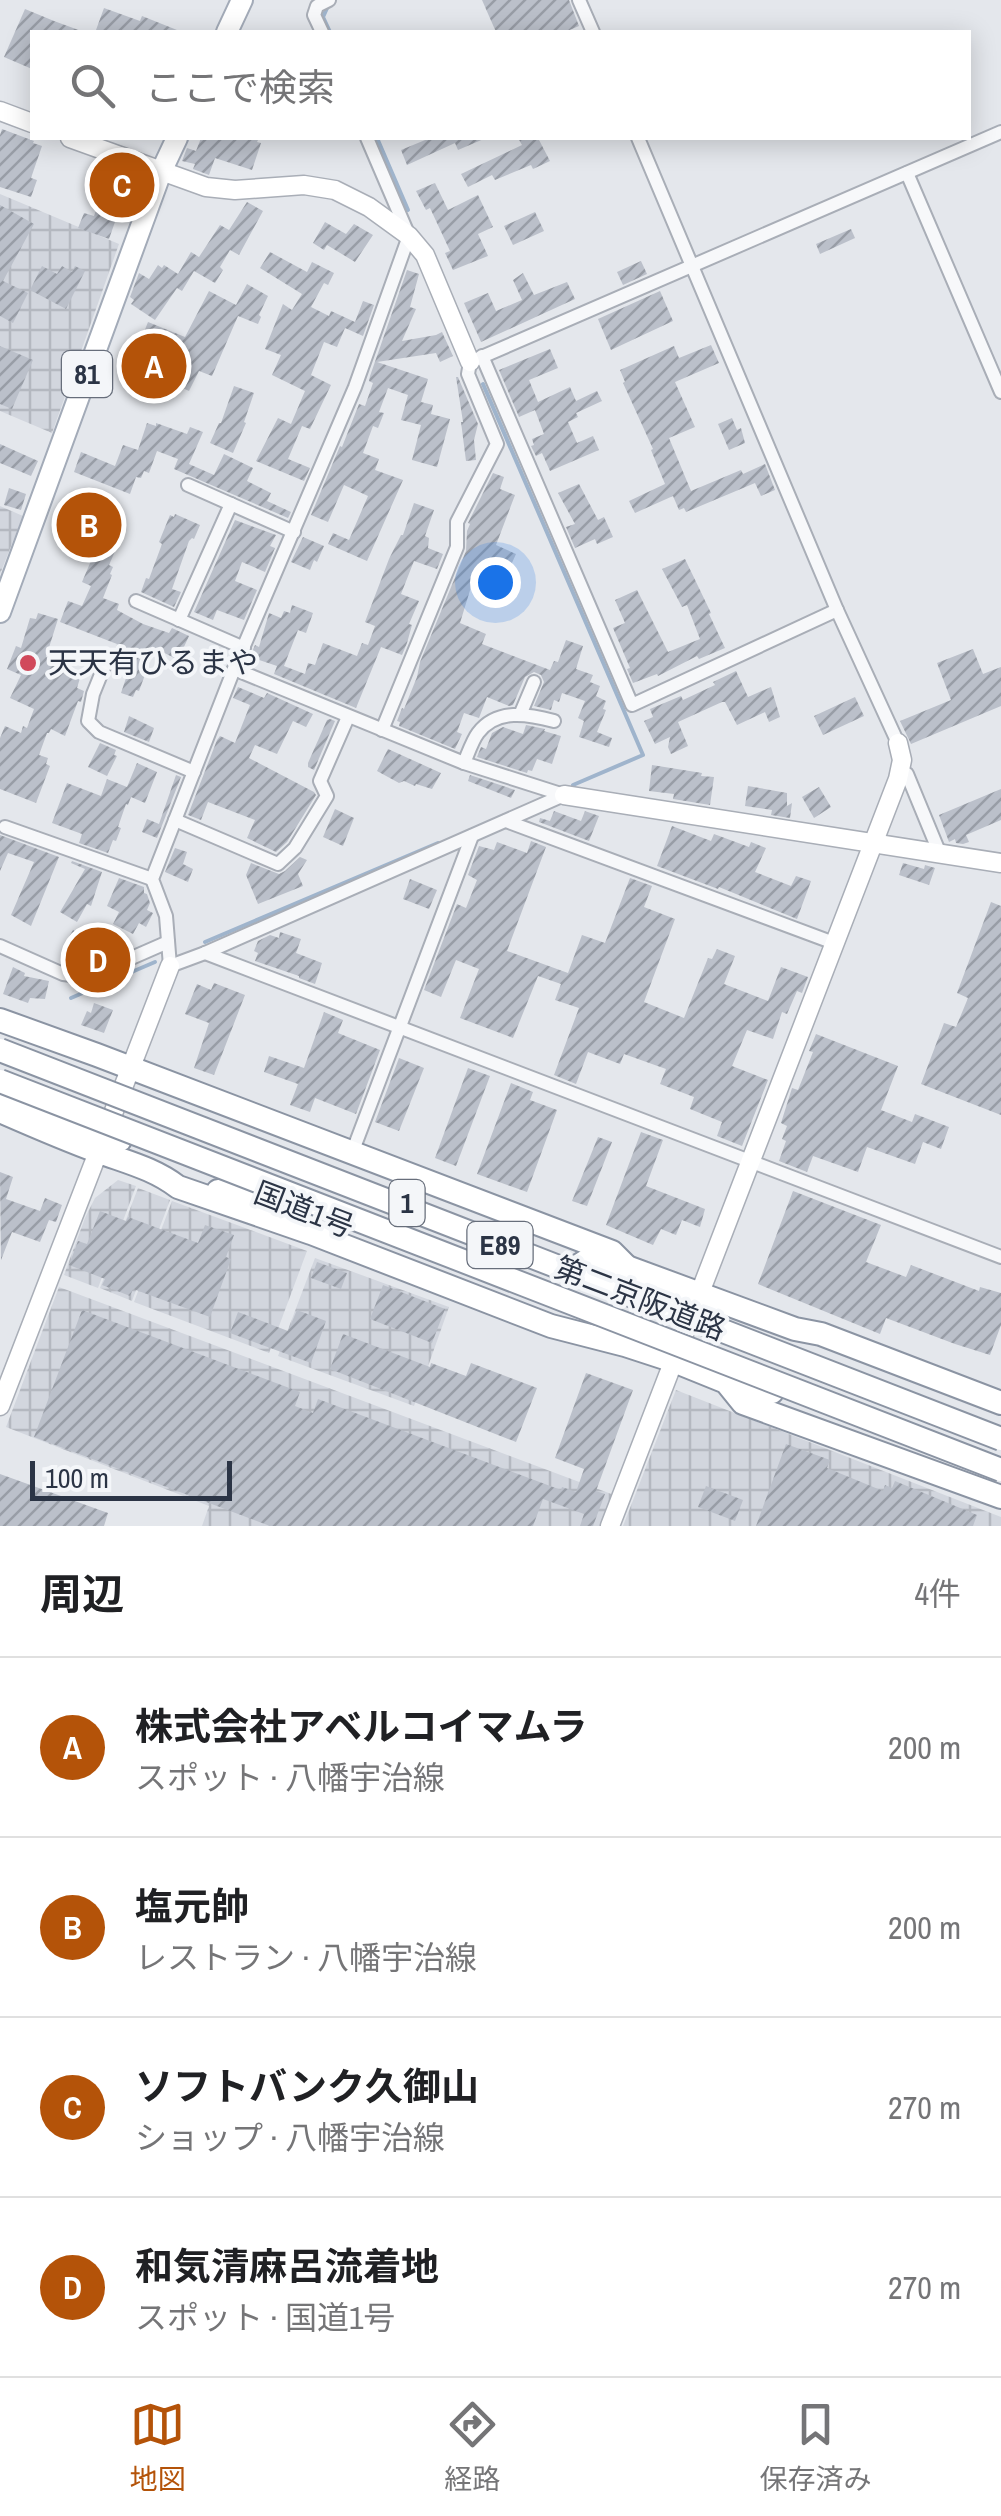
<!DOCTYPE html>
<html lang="ja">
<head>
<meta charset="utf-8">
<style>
  body { margin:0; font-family:"Archivo Narrow","Noto Sans JP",sans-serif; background:#f6f6f6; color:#202124 }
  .scale { position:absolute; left:30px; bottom:25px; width:202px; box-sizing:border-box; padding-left:10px; border:5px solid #2b3445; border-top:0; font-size:28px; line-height:35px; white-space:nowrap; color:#2b3445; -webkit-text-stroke:8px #f4f6f9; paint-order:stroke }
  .you { position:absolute; left:495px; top:582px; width:35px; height:35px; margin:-25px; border:8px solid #fff; border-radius:50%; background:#1a73e8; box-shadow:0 0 0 15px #1a73e833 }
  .badge { display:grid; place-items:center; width:65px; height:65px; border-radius:50%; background:#b45309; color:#fff; font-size:32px; font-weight:700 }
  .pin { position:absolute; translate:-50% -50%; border:5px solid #fff; box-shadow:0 2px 10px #0006 }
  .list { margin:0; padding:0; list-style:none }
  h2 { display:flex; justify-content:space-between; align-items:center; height:130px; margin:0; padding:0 40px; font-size:42px }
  h2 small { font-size:32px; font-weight:400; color:#757577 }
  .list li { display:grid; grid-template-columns:65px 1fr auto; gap:30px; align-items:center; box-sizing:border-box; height:180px; padding:0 40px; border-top:2px solid #e0e0e0 }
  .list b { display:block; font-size:38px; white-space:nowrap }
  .list p { margin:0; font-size:32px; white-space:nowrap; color:#757577 }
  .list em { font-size:32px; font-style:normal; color:#757577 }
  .icon { flex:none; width:55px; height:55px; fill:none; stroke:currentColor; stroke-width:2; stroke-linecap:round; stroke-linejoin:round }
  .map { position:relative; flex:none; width:1001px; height:1526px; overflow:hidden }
  .search { position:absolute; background:#fff; box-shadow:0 5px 25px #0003; left:30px; right:30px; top:30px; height:110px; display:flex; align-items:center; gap:25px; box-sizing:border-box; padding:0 35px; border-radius:0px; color:#757577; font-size:38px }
  .sheet { height:850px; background:#fff }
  nav { display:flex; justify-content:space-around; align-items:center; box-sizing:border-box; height:140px; border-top:2px solid #e0e0e0; background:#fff; font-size:28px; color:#757577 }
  nav a { display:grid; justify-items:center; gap:5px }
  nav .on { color:#b45309 }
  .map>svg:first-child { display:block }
  .industrial { fill:url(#industrial-grid) }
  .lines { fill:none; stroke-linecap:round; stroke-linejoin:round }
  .stream { stroke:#9fb4cc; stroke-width:4 }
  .building { fill:url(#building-hatch) }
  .street-casing { stroke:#a9aeb7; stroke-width:16 }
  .secondary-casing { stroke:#a9aeb7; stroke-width:21 }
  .primary-casing { stroke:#a3abb8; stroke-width:24 }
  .highway-casing { stroke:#8b94a3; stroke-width:26 }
  .street { stroke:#f7f8fa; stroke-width:12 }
  .secondary { stroke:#fff; stroke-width:18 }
  .primary { stroke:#fff; stroke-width:20 }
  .highway { stroke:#fff; stroke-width:22 }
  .highway-bridge-casing { stroke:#8b94a3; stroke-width:26; stroke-linecap:butt }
  .highway-bridge { stroke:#fff; stroke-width:22 }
  .poi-dot { fill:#d1495b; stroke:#f4f6f9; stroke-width:4 }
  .labels { text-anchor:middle; stroke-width:8; stroke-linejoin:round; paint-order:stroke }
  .shield { fill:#f4f6f9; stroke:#676e7b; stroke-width:2.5 }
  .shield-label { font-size:28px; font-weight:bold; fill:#2b3445 }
  .poi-label { font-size:30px; fill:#2b3445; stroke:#f4f6f9; text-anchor:start }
  .street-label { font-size:30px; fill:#2b3445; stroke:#f4f6f9 }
</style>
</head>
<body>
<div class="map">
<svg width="1001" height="1526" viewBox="0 0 1001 1526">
  <defs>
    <pattern id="industrial-grid" width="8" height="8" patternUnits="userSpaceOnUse" patternTransform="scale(2.5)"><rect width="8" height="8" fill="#d2d6de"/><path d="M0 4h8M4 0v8" fill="none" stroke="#b4b8c0"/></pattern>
    <pattern id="building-hatch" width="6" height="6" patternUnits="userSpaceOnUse" patternTransform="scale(2.5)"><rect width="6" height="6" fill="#bbc0ca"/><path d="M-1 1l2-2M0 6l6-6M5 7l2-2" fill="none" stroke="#989da6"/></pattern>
  </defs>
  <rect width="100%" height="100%" fill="#e4e7ec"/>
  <!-- industrial -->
  <g class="industrial">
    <polygon points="0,194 119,244 52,433 0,411"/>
    <polygon points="0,506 23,516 0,574"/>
    <polygon points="118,1180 136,1186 98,1288 64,1275 85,1218 95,1198"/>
    <polygon points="138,1188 170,1200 132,1301 100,1288"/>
    <polygon points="172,1201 307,1251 269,1353 134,1302"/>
    <polygon points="315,1258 449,1307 414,1406 278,1356"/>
    <polygon points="59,1287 614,1495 602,1526 202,1526 209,1506 6,1427"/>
    <polygon points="676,1390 1001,1517 1001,1526 623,1526"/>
  </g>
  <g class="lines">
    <!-- stream -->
    <g class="stream">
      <polyline points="328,6 323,17 330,32"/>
      <polyline points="377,138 408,210"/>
      <polyline points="483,384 643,755 573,785"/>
      <polyline points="205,942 438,843"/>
      <polyline points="71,998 155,962"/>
    </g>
  </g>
  <!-- building -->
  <g class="building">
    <polygon points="482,0 569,0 579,26 565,32 496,32"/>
    <polygon points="104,8 140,21 142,16 182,32 104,32 96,30"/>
    <polygon points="25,9 54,21 84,32 32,32 32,69 4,57"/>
    <polygon points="2,129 34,141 33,143 42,146 31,178 37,180 31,197 0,187 0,135"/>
    <polygon points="201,138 259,138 257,142 261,143 252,170 215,158 209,175 193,169 195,164 182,161 187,148 196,151"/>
    <polygon points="430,138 486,138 458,150 455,143 407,165 401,150"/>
    <polygon points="518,138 538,138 550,161 533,169 531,165 495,180 492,175 468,187 461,174 522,145"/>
    <polygon points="96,166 130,179 109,239 78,228 84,213 94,216 102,192 88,186"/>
    <polygon points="435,183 448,210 478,195 493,227 478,234 488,256 453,270 445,253 450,251 430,208 426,210 416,191"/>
    <polygon points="247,202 263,211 239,255 230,250 220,267 223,270 215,283 194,271 182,291 177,288 155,320 131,304 134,300 130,297 139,273 149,279 158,265 162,268 164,265 178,274 191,252 199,257 220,225 229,230"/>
    <polygon points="0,205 34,224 3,281 28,293 13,323 0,316"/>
    <polygon points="535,212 544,231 513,245 504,226"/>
    <polygon points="325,222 346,234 354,224 373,235 355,262 327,245 324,250 313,243"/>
    <polygon points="851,229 855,238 820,254 816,244"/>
    <polygon points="270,252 307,272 312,262 334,273 328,285 324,283 311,307 329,316 331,311 355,322 363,301 374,305 363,336 345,328 337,347 324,342 311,375 331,385 310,429 302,426 288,459 310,468 304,481 256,461 278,418 291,424 305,391 272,375 281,355 265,349 283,304 292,310 302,294 260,268"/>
    <polygon points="641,261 647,274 623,285 617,272"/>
    <polygon points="42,266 57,274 62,266 72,272 75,266 85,271 66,309 30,290"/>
    <polygon points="407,270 419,274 410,307 416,309 402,341 436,335 442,332 453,356 440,362 436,353 377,362 428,379 421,402 433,405 431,414 450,419 437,467 412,460 421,425 401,420 408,395 388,388 379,412 384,413 378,428 373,426 363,453 379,459 375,470 403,480 367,561 328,544 333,533 349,540 368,496 344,485 328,522 311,515 340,446 342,447 359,404 365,406 373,383 369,381 370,376"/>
    <polygon points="523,273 534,295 567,282 575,299 481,342 464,303 488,293 496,311 522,300 513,280"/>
    <polygon points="247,284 268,296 259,315 261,317 258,324 238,316 212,376 199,371 189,391 163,379 158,389 135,379 153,336 144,332 148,322 185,337 209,291 236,305"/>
    <polygon points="660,291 673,321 611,350 598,319"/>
    <polygon points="711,345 719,363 675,382 695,427 669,438 691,491 741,470 743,474 765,464 775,490 761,496 755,483 686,512 684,508 679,510 673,496 635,513 629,501 665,484 651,450 653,449 623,383 625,382 620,370 674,346 679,358"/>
    <polygon points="0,346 33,360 12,409 0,404"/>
    <polygon points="550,349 558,368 529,380 538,402 570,387 576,401 597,391 602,401 576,413 578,417 568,422 577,443 593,436 599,450 550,471 542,453 536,456 531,446 534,445 532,439 544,434 535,410 519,417 499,370"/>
    <polygon points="456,377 458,377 478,424 474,440 476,460 466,461 461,422 463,422"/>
    <polygon points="234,386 254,393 244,422 246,423 233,453 210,443 219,423 221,423"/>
    <polygon points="732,418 737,430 741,428 745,443 729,450 718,424"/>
    <polygon points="147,423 156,426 156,423 187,434 190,427 203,432 189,464 214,475 224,454 253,468 247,481 271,493 267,501 291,512 288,518 174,469 178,459 157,451 149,473 144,471 141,478 136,477 130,494 74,472 81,452 115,466 123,445 138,450"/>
    <polygon points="0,444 38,461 31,476 0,463"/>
    <polygon points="493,473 504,477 500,489 515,495 496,545 516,554 502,585 475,574 460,623 486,634 482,644 550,670 554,661 558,662 566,640 583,646 576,669 593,675 590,682 600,686 596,696 606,701 603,709 606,710 597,732 612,738 609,747 579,737 584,721 578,718 585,701 562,693 559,702 554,700 551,710 534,706 544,682 541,675 534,672 525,677 513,705 509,706 487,697 479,718 464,713 457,732 462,734 455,749 399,726 400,722 397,721 402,708 404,709 417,677 420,662 466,551 467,531 470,524 468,523"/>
    <polygon points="579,484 598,520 604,517 613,537 597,544 595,539 575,548 566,527 575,524 558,493"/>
    <polygon points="9,488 26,494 21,510 4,505"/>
    <polygon points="85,502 106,510 93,548 72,541"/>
    <polygon points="414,503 434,510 425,536 429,538 428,548 443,554 437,569 414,561 401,594 419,601 409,624 412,625 407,643 402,655 381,647 356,708 274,674 277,666 250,657 255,645 259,647 269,613 281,618 284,611 290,613 292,605 313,613 306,633 298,630 284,666 305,674 308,663 315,665 323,643 357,656 362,643 368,645 375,626 365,622 389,559 401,535 403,535"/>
    <polygon points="175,514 200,525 194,539 192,538 189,541 172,589 181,592 174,607 141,592 146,578 149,579 162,544 159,542 170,515 174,517"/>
    <polygon points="235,520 276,535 270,546 275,548 265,572 242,562 235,581 257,590 244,620 217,610 213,620 194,612"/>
    <polygon points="303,537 324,546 317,562 314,560 310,570 291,562"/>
    <polygon points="99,542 116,549 109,565 113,567 110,574 112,575 103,598 119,604 117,610 143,624 169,633 172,628 189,636 178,660 155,648 139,691 136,690 133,697 121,693 131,663 118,657 115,650 117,644 60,622 68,601 82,606 91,586 82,582"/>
    <polygon points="685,559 711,613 709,614 725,648 699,659 697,656 658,676 657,674 633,683 627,669 630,668 613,628 625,623 615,600 637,590 668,652 700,639 687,605 682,607 662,569"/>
    <polygon points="38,613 58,619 46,657 68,666 65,673 80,678 77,688 84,691 81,702 78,701 65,736 51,729 49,733 47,733 39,755 48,758 46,764 50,766 36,803 0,789 0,738 5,726 21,733 23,726 27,728 34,709 10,698 21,675 7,669 16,646 21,648 30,618 36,619"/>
    <polygon points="973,649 983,674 1001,667 1001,706 911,744 900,721 951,700 937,663"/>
    <polygon points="736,671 748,697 771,687 780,717 769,722 765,712 737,725 725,702 722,702 678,722 688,746 671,754 668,747 670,737 655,744 644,721 653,717 650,709 681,696 683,700 715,685 713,682"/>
    <polygon points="238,687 264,698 267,693 313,714 306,727 293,721 277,754 255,745 249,758 314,792 316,795 287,842 276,852 247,838 255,820 208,802 201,820 188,815 217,740 220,736 235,743 250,705 233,698"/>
    <polygon points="855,697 864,716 823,735 814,716"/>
    <polygon points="129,716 154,728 149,742 124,732"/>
    <polygon points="330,719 335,721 314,770 308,767 308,763 327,720"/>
    <polygon points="526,725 545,729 544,731 561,736 552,764 537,759 532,771 528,770 527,773 477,757 481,747 486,749 492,733 503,727 523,734"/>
    <polygon points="100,743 116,750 114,755 117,756 107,776 88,767"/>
    <polygon points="388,749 441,773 432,789 416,784 415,786 404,781 399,783 377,771"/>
    <polygon points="137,763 157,772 145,803 131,797 128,805 126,804 118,827 121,828 116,841 113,840 108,853 79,843 82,834 52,823 67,783 101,796 107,779 127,787"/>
    <polygon points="652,765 702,773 701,776 714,777 710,805 673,799 674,794 649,791"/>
    <polygon points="176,775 181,777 157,838 142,832 147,819 159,824"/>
    <polygon points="470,775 515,790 511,798 468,781"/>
    <polygon points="748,786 787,793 787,806 792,803 790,818 771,815 772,810 745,806"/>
    <polygon points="819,787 831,807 814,818 802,797"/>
    <polygon points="1001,789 1001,820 966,835 969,842 963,844 956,843 955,839 949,842 939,815"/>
    <polygon points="335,809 354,818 343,846 323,837"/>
    <polygon points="554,811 581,821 585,811 599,816 589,841 539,822 540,818 550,821"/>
    <polygon points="672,826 711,841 714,834 749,847 751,842 766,848 755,872 791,886 796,876 811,881 797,919 719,887 718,889 657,866"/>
    <polygon points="0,835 59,857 31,926 11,915 34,862 8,853 0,871"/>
    <polygon points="531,841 546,847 507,951 568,973 582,935 605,943 630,878 652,886 644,907 675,919 644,1002 684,1018 708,958 712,959 717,949 735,956 724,984 768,1001 781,967 808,977 802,993 797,991 787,1014 782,1012 773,1039 747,1030 732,1066 768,1080 742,1146 717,1136 722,1122 690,1109 694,1097 660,1084 666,1069 624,1054 620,1064 588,1052 576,1084 554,1075 579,1008 555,1000 561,984 538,976 513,1038 460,1018 479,969 456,960 441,997 424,990 457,904 466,908 477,880 468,875 479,846 494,850 497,842 527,853"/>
    <polygon points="175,848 187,852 183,864 193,869 188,882 165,872"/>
    <polygon points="300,857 307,860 298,874 303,886 258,904 246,875 251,863 279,874 285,871"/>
    <polygon points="72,861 102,872 91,906 87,904 77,922 60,912 85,869 71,863"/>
    <polygon points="903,863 924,869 925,865 935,868 929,885 899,875"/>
    <polygon points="119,878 144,887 144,893 147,894 150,903 147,910 153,913 146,927 139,923 133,934 113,924 119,912 107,906"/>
    <polygon points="410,879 437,890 429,909 403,899"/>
    <polygon points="991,902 1001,906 1001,1115 921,1084 944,1023 956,1027 968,998 957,993"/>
    <polygon points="73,930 96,945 88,956 66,942"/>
    <polygon points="280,932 301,939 296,953 322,963 315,984 299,978 299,976 255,961 258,953 254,951 258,941 270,935 279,938"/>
    <polygon points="13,967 25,973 24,976 49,981 45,999 30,998 28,1003 3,994"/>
    <polygon points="214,983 245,995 214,1075 194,1068 209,1023 185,1014 197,984 211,990"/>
    <polygon points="94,1003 113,1010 104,1033 81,1025 87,1011 91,1013"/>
    <polygon points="324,1012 343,1020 338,1033 380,1050 356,1114 315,1098 310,1112 290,1105 298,1084 264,1072 269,1056 304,1068"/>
    <polygon points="816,1034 898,1066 881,1110 912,1122 915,1114 949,1127 941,1149 923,1142 915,1164 867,1147 858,1172 813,1156 807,1172 779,1161 786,1141 782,1139 787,1126 781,1123 792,1088 798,1090 813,1052 809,1051"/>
    <polygon points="399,1058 424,1068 399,1131 375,1122"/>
    <polygon points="468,1068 490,1076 456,1166 435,1158"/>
    <polygon points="511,1083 533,1092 530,1100 557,1110 527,1192 477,1174"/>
    <polygon points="641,1132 663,1140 646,1186 705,1209 700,1227 682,1220 676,1235 661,1229 653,1245 606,1225"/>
    <polygon points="598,1137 612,1142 587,1206 572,1201"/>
    <polygon points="0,1172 13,1177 6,1199 40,1211 45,1198 62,1205 56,1222 49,1220 40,1242 12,1232 1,1260"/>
    <polygon points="793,1191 881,1225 866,1262 906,1277 911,1265 979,1291 980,1287 1001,1293 1001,1325 990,1355 955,1344 886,1318 880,1334 758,1284"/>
    <polygon points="100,1211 126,1221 128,1217 198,1243 205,1225 234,1235 226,1257 231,1259 210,1317 133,1289 130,1296 102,1285 105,1279 69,1265 78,1241 87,1244"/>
    <polygon points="317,1262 347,1273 341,1289 311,1278"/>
    <polygon points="383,1285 445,1309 432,1343 370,1319"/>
    <polygon points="82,1310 300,1392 295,1406 313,1413 318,1399 561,1490 562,1487 576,1492 584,1469 555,1458 586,1373 633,1390 596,1491 605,1494 593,1526 580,1526 584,1514 543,1499 533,1526 270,1526 34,1437"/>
    <polygon points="297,1310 326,1321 311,1363 230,1333 238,1312 288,1331"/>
    <polygon points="343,1334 430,1367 431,1363 466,1376 471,1363 537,1388 516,1442 330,1369"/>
    <polygon points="786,1444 830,1460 827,1468 883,1491 885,1485 892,1488 895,1481 977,1515 973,1526 756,1526"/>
    <polygon points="0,1474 108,1513 104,1526 0,1526"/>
    <polygon points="706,1486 743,1500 735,1521 698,1507"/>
  </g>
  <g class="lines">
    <!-- street casing -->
    <g class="street-casing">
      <g id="street">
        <polyline points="579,0 593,32"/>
        <polyline points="322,32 314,15 317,6 329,0"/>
        <polyline points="367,138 409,236 355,387 234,669 152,879 166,916 170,966 205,953 564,795"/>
        <polyline points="638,138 837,610 898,743"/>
        <polyline points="907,173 1001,392"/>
        <polyline points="482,356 632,705 837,610"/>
        <polyline points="188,485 294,532"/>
        <polyline points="136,601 244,648"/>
        <polyline points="179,620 231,504"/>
        <polyline points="108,657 93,694 88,721 99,732 194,772"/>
        <polyline points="234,669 464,763 564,795"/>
        <polyline points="520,715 534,682"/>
        <polyline points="382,730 457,547 457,522 497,444 468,374 470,362 1001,132"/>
        <path d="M 464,763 C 468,754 472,741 478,733 C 497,708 528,714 554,721"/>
        <polyline points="907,774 940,854"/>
        <polyline points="175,820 278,864 295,848 327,796 320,781 348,717"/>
        <polyline points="506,821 834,943"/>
        <polyline points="5,827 152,879"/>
        <polyline points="0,946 63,974 88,977 168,942"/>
        <polyline points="205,953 1001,1257"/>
        <polyline points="352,1153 472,836"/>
      </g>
    </g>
    <!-- secondary casing -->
    <g class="secondary-casing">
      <g id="secondary">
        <polyline points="0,111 32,123"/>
        <polyline points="70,138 206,187 235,190 304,185 335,190 369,207 409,236 425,255 470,362"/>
        <polyline points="564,795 1001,863"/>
        <polyline points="0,1406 170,966"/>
        <polyline points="610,1526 898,779 902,760 898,743"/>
      </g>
    </g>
    <!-- primary casing -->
    <g class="primary-casing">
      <g id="primary">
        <polyline points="227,32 242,0"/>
        <polyline points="0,612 161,172 177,138"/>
      </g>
    </g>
    <!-- highway casing -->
    <g class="highway-casing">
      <g id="highway">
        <polyline points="0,1020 97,1055 612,1252 627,1267"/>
        <polyline points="0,1093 120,1140"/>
        <path d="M 0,1111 C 32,1125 64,1139 97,1151 C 126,1162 153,1168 178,1187 L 311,1233 L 551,1326 L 625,1345 L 674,1361 L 726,1382 L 743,1403 L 1001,1497"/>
        <polyline points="218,1191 264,1194"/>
        <polyline points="575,1268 589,1259 627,1267 795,1329 821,1334 1001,1403"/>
        <polyline points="727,1382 762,1393 772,1392"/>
      </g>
    </g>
    <!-- street -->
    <use href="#street" class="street"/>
    <!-- secondary -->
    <use href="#secondary" class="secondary"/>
    <!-- primary -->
    <use href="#primary" class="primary"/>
    <!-- highway -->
    <use href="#highway" class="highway"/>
    <!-- highway-bridge casing -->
    <g class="highway-bridge-casing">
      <g id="highway-bridge">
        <polyline points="0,1050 1001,1439"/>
        <polyline points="0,1081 1001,1470"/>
      </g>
    </g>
    <!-- highway-bridge -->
    <use href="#highway-bridge" class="highway-bridge"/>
  </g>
  <!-- markers -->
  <circle class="poi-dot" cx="28" cy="663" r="10"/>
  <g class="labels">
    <!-- shield labels -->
    <g class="shield">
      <rect x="62" y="351" width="50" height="46" rx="8"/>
      <rect x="389.5" y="1180" width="35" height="46" rx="8"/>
      <rect x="467.5" y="1222" width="65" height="46" rx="8"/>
    </g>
    <g class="shield-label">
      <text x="87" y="384">81</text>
      <text x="407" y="1213">1</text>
      <text x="500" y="1255">E89</text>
    </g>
    <!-- poi labels -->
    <g class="poi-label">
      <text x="48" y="673">天天有ひるまや</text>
    </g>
    <!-- street labels -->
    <g class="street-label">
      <text transform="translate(304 1210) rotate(21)" y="10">国道1号</text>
      <text transform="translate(640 1299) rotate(21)" y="10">第二京阪道路</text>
    </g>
  </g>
</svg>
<div class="scale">100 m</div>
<div class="you"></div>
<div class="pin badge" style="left:154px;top:366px">A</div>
<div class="pin badge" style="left:89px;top:525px">B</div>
<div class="pin badge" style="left:122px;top:185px">C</div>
<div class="pin badge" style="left:98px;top:960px">D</div>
<div class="search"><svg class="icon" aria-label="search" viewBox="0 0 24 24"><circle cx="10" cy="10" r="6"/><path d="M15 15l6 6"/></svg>ここで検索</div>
</div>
<section class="sheet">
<h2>周辺<small>4件</small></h2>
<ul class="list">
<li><span class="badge">A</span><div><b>株式会社アベルコイマムラ</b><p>スポット · 八幡宇治線</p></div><em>200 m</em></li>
<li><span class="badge">B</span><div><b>塩元帥</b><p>レストラン · 八幡宇治線</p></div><em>200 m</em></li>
<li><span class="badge">C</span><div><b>ソフトバンク久御山</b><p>ショップ · 八幡宇治線</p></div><em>270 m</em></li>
<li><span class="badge">D</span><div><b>和気清麻呂流着地</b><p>スポット · 国道1号</p></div><em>270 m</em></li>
</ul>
</section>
<nav>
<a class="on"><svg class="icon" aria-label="map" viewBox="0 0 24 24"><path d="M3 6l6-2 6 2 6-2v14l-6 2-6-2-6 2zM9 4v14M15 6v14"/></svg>地図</a>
<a><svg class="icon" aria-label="directions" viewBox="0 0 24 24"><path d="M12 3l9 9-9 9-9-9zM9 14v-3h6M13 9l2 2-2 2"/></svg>経路</a>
<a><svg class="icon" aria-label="saved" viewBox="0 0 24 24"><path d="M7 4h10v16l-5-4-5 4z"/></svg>保存済み</a>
</nav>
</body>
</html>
